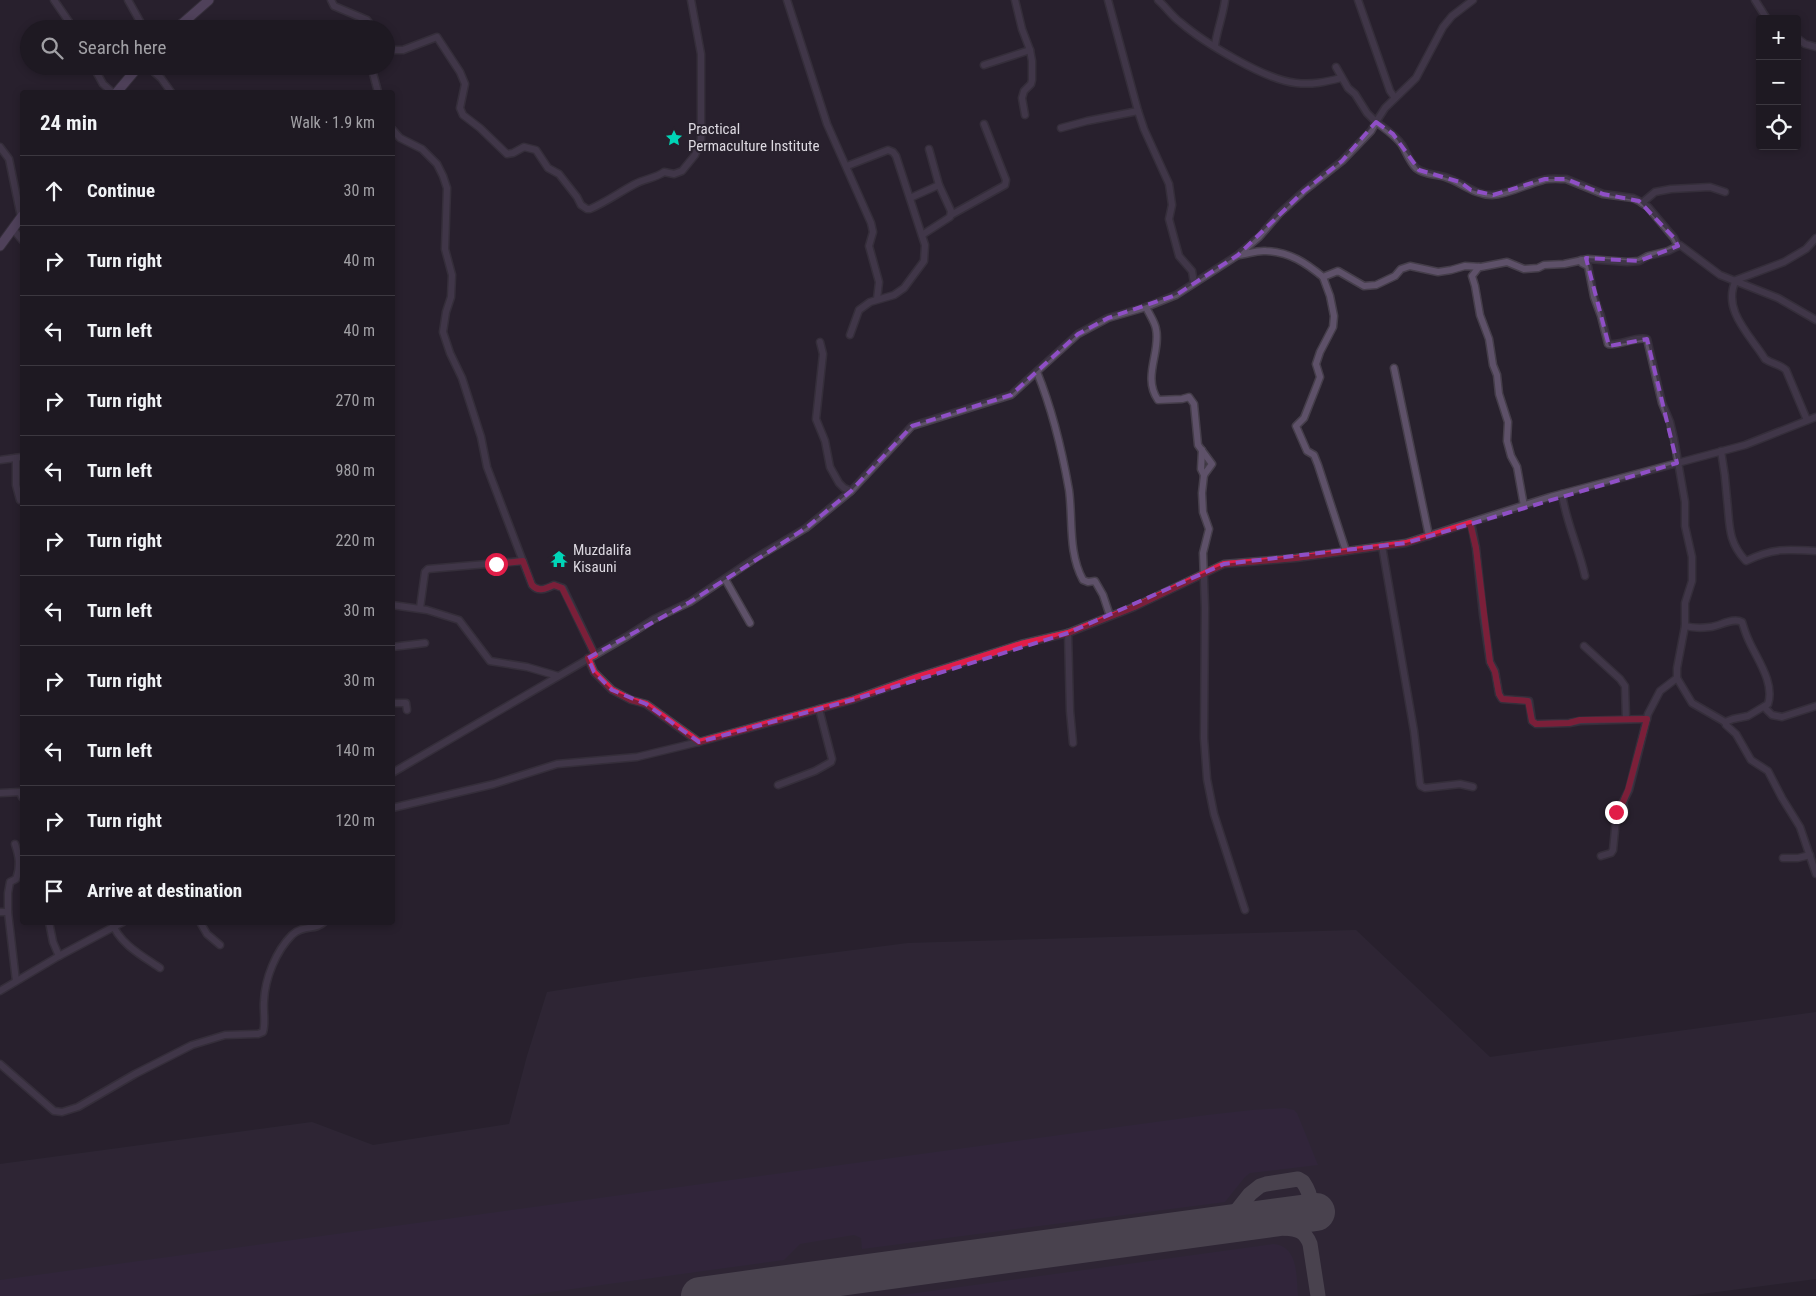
<!DOCTYPE html>
<html lang="en">
<head>
<meta charset="utf-8">
<style>
  body { margin:0; font-family:"Roboto Condensed",sans-serif; background:#2b262f; color:#f1f3f6 }
  .controls { position:absolute; right:15px; top:15px; display:grid; overflow:hidden; border-radius:5px; box-shadow:0 2px 8px #0003 }
  .controls button { width:45px; height:45px; display:grid; place-items:center; padding:0; border:0; border-bottom:1px solid #3c3840; background:#1e1922; color:#f1f3f6; font:25px sans-serif }
  .stop { position:absolute; width:15px; height:15px; margin:-11px; border:4px solid #e11d48; border-radius:50%; background:#fff }
  .stop.end { background:#e11d48; border-color:#fff; box-shadow:0 1px 5px #0008 }
  .list { margin:0; padding:0; list-style:none }
  h2 { display:flex; justify-content:space-between; align-items:center; height:65px; margin:0; padding:0 20px; font-size:21px }
  h2 small { font-size:16px; font-weight:400; color:#a1a0a5 }
  .list li { display:grid; grid-template-columns:32px 1fr auto; gap:15px; align-items:center; box-sizing:border-box; height:70px; padding:0 20px; border-top:1px solid #3c3840 }
  .list b { display:block; font-size:19px; white-space:nowrap }
  .list em { font-size:16px; font-style:normal; color:#a1a0a5 }
  .icon { flex:none; width:28px; height:28px; fill:none; stroke:currentColor; stroke-width:2; stroke-linecap:round; stroke-linejoin:round }
  .map { position:relative; flex:none; width:1816px; height:1296px; overflow:hidden }
  .search { position:absolute; background:#1e1922; box-shadow:0 2px 8px #0003; left:20px; top:20px; width:375px; height:55px; display:flex; align-items:center; gap:12px; box-sizing:border-box; padding:0 18px; border-radius:28px; color:#a1a0a5; font-size:19px }
  .panel { position:absolute; background:#1e1922; box-shadow:0 2px 8px #0003; left:20px; top:90px; width:375px; height:835px; border-radius:5px }
  .map>svg:first-child { display:block }
  .built { fill:#352c3d }
  .green { fill:#3c2b4a }
  .lines { fill:none; stroke-linecap:round; stroke-linejoin:round }
  .taxiway { stroke:#726c76; stroke-width:15 }
  .runway { stroke:#726c76; stroke-width:38 }
  .minor-casing { stroke:#453e4a; stroke-width:9 }
  .secondary-casing { stroke:#453e4a; stroke-width:11 }
  .minor { stroke:#5e5169; stroke-width:6 }
  .secondary { stroke:#7e6990; stroke-width:9 }
  .route { stroke:#e11d48; stroke-width:6 }
  .marked { fill:none; stroke:#8f4fc6; stroke-width:4; stroke-dasharray:10 6; stroke-linejoin:round }
  .labels { text-anchor:middle; stroke-width:4; stroke-linejoin:round; paint-order:stroke }
  .poi-label { font-size:15px; fill:#ddd9e1; stroke:#28212d; text-anchor:start }
</style>
</head>
<body>
<div class="map">
<svg width="1816" height="1296" viewBox="0 0 1816 1296">
  <rect width="100%" height="100%" fill="#28212d"/>
  <!-- built -->
  <polygon class="built" points="1356,930 1490,1057 1816,1012 1816,1279 1686,1296 0,1296 0,1164 312,1122 373,1145 509,1124 527,1056 547,992 637,978 908,943"/>
  <!-- green -->
  <g class="green">
    <polygon points="1285,1108 1294,1110 1297,1113 1318,1165 1250,1173 1245,1177 1225,1202 862,1249 861,1238 854,1235 800,1244 784,1260 521,1296 0,1296 0,1280 1207,1115 1252,1110"/>
    <path d="M 1273,1244 C 1299,1246 1296,1276 1298,1296 L 895,1296 Z"/>
  </g>
  <g class="lines">
    <!-- taxiway -->
    <g class="taxiway">
      <path d="M 1216,1225 L 1231,1218 L 1250,1194 L 1260,1186 L 1266,1184 L 1298,1179 L 1303,1182 C 1318,1204 1308,1219 1285,1228 L 1256,1220"/>
      <path d="M 1285,1228 C 1298,1229 1305,1231 1310,1244 L 1318,1296"/>
    </g>
    <!-- runway -->
    <polyline class="runway" points="700,1296 1316,1212"/>
    <!-- minor casing -->
    <g class="minor-casing">
      <g id="minor">
        <polyline points="54,0 74,29"/>
        <polyline points="128,0 142,25 146,29"/>
        <polyline points="331,0 334,6 367,20 374,29"/>
        <polyline points="787,0 827,124 871,223 873,232 869,246 879,282 877,299"/>
        <polyline points="1015,0 1022,29 1030,50 1032,61 1032,80 1031,84 1024,91 1022,98 1025,115"/>
        <polyline points="1108,0 1138,111 1144,129 1169,184 1172,205 1169,219 1179,256 1192,271 1194,283"/>
        <path d="M 1158,0 C 1166,7 1172,16 1180,22 C 1203,42 1265,80 1296,83 C 1312,85 1325,82 1341,78"/>
        <polyline points="1358,0 1390,91 1395,98"/>
        <polyline points="1755,0 1767,19"/>
        <polyline points="1797,38 1805,44 1816,47"/>
        <path d="M 1215,45 C 1217,30 1223,16 1225,0"/>
        <path d="M 386,50 L 403,50 L 437,37 L 460,72 L 465,84 L 460,108 L 463,115 L 480,128 L 507,154 L 513,153 L 524,147 L 536,150 L 548,168 L 559,174 L 577,197 L 581,205 L 587,209 L 590,209 C 606,202 620,192 635,184 C 644,179 656,178 664,172 L 674,174 L 682,171 L 695,155 L 701,139 L 701,54 L 691,0"/>
        <polyline points="984,65 1030,50"/>
        <polyline points="93,66 103,84 112,92"/>
        <polyline points="147,66 161,78 171,92"/>
        <polyline points="371,66 378,92"/>
        <polyline points="1336,67 1348,88 1355,94 1367,113 1376,122 1385,108 1416,78 1443,27 1452,16 1473,0"/>
        <polyline points="336,69 344,66"/>
        <polyline points="1061,128 1087,121 1138,111"/>
        <path d="M 392,129 L 400,138 L 422,149 L 437,164 L 443,176 L 447,188 L 445,249 L 452,275 L 451,297 L 446,312 L 443,332 L 450,353 L 462,378 L 481,437 L 487,467 L 532,585 C 539,593 547,588 554,585 L 563,588 L 595,655"/>
        <polyline points="0,147 9,159 21,217"/>
        <polyline points="847,166 888,150 893,152 896,156 925,245 924,261 904,288 894,295 870,302 859,310 850,335"/>
        <polyline points="910,198 939,185"/>
        <polyline points="1642,203 1655,192 1671,189 1710,187 1725,192"/>
        <polyline points="951,215 1005,185 1006,180 984,124"/>
        <polyline points="13,229 22,240"/>
        <polyline points="922,235 950,217 951,211 939,185 929,149"/>
        <path d="M 1239,255 C 1248,254 1257,250 1266,251 C 1290,252 1306,263 1323,277 L 1338,271 L 1364,286 L 1376,285 L 1395,276 L 1401,269 L 1410,266 L 1438,272 L 1451,270 L 1465,266 L 1481,267 L 1507,262 L 1524,269 L 1538,268 L 1544,265 L 1564,264 L 1588,259 L 1627,262 L 1639,261 L 1648,256 L 1668,251 L 1680,245 L 1720,275 L 1778,298 L 1816,320"/>
        <path d="M 1581,260 L 1582,263 L 1588,266 L 1594,297 L 1601,316 L 1608,344 C 1621,346 1635,336 1647,339 L 1662,403 L 1670,422 L 1674,439 L 1685,502 L 1685,526 L 1692,557 L 1692,581 L 1685,603 L 1685,626 C 1693,628 1702,628 1710,627 C 1720,626 1733,617 1742,622 C 1744,628 1746,635 1749,641 C 1757,659 1775,683 1768,704 L 1748,716 L 1733,719 L 1725,722 L 1726,725 L 1736,734 L 1751,760 L 1768,771 L 1782,798 L 1800,827 L 1816,874"/>
        <polyline points="1479,267 1472,276 1475,286 1480,315 1489,339 1493,365 1497,375 1499,394 1508,422 1507,441 1511,456 1517,467 1524,506"/>
        <polyline points="1323,277 1330,296 1334,316 1333,327 1320,352 1316,364 1320,377 1317,385 1304,418 1296,426 1307,451 1314,455 1318,465 1346,551"/>
        <path d="M 1146,307 C 1149,314 1155,322 1156,329 C 1161,352 1142,377 1158,400 L 1182,399 L 1189,397 L 1194,404 L 1198,445 L 1212,464 L 1204,475 L 1202,493 L 1203,512 L 1209,529 L 1203,553 L 1205,608 L 1204,738 L 1207,779 L 1214,814 L 1245,910"/>
        <polyline points="820,342 823,354 816,419 825,441 830,467 839,483 844,488 851,491"/>
        <polyline points="1394,368 1429,536"/>
        <path d="M 1037,372 C 1052,409 1062,450 1069,490 C 1073,520 1068,553 1083,580 L 1088,582 L 1095,581 L 1103,595 L 1110,616"/>
        <path d="M 1807,420 L 1786,370 C 1780,364 1772,364 1765,359 C 1751,336 1721,310 1736,280 L 1784,262 L 1806,249 L 1816,238"/>
        <polyline points="1202,450 1201,469 1204,475"/>
        <path d="M 1721,451 C 1724,467 1726,483 1727,499 C 1730,524 1727,541 1746,561 C 1772,548 1787,549 1816,551"/>
        <polyline points="16,458 16,485 20,500"/>
        <polyline points="0,460 22,457"/>
        <path d="M 1562,494 C 1566,522 1579,548 1585,576"/>
        <polyline points="1471,523 1476,548 1483,614 1490,662 1495,671 1499,694 1502,699 1529,701 1532,721 1536,724 1569,723 1580,721 1647,719"/>
        <polyline points="1382,546 1414,731 1420,784 1421,786 1425,788 1460,784 1473,787"/>
        <polyline points="725,579 750,623"/>
        <polyline points="392,605 427,610 459,620 490,661 527,667 558,676"/>
        <polyline points="420,608 425,572 428,569 523,561"/>
        <polyline points="1068,633 1070,711 1073,743"/>
        <polyline points="1584,646 1620,679 1625,686 1626,719"/>
        <polyline points="392,647 425,643"/>
        <polyline points="588,658 594,672 612,690 631,700 646,704 699,742"/>
        <polyline points="1677,678 1692,703 1725,722"/>
        <polyline points="392,703 406,703 407,710"/>
        <polyline points="1764,707 1772,715 1782,717 1816,706"/>
        <path d="M 392,773 L 626,637 L 654,619 L 690,602 L 754,559 L 806,528 L 851,491 L 912,426 L 1011,395 L 1078,334 L 1108,318 L 1146,307 L 1176,295 L 1238,255 L 1259,237 L 1279,214 L 1304,191 L 1342,161 L 1371,131 L 1376,122 C 1385,129 1395,135 1402,145 C 1407,153 1409,161 1416,168 C 1424,175 1436,174 1445,177 C 1461,182 1474,195 1492,195 C 1510,194 1526,184 1543,180 C 1550,178 1559,179 1566,179 L 1603,194 L 1633,198 L 1639,201 L 1648,207 L 1674,238 L 1678,246"/>
        <polyline points="778,785 815,771 831,762 832,759 819,709"/>
        <polyline points="0,793 20,792 22,797"/>
        <polyline points="392,808 494,784 557,764 637,757 699,742 852,700 917,677 1021,644 1068,633 1134,607 1224,564 1296,558 1406,543 1550,497 1745,445 1816,417"/>
        <polyline points="1617,819 1622,818 1625,813 1623,802"/>
        <polyline points="1601,856 1611,853 1613,850 1617,809 1623,802 1629,790 1648,714 1660,691 1677,678 1677,668 1685,626"/>
        <polyline points="1783,858 1798,858 1810,855"/>
        <polyline points="0,912 8,912 16,981"/>
        <path d="M 8,912 L 8,893 L 10,882 L 16,879 C 21,866 19,856 15,844"/>
        <polyline points="49,922 53,942 59,956"/>
        <path d="M 112,922 C 118,943 144,957 160,968"/>
        <polyline points="200,922 207,934 220,945"/>
        <polyline points="0,991 59,956 123,922"/>
        <path d="M 0,1064 L 54,1111 L 62,1112 L 78,1107 L 135,1074 L 192,1045 L 225,1035 L 258,1034 L 263,1032 C 266,1022 263,1011 264,1001 C 265,978 276,951 292,935 C 304,924 315,931 324,922"/>
      </g>
    </g>
    <!-- secondary casing -->
    <g class="secondary-casing">
      <g id="secondary">
        <polyline points="176,29 209,0"/>
        <polyline points="117,92 139,66"/>
        <polyline points="0,246 22,216"/>
      </g>
    </g>
    <!-- minor -->
    <use href="#minor" class="minor"/>
    <!-- secondary -->
    <use href="#secondary" class="secondary"/>
  </g>
  <g class="lines">
    <!-- route -->
    <path class="route" d="M 496,564 L 523,561 L 532,585 C 539,593 546,588 554,585 L 562,588 L 595,655 L 588,658 L 594,672 L 612,690 L 631,700 L 646,704 L 699,742 L 852,700 L 917,677 L 1021,644 L 1068,633 L 1134,607 L 1224,564 L 1296,558 L 1406,543 L 1470,523 L 1476,548 L 1490,662 L 1495,672 L 1499,694 L 1502,699 L 1528,701 L 1532,721 L 1536,724 L 1569,723 L 1580,720 L 1647,719 L 1628,790 L 1623,802 L 1616,812"/>
  </g>
  <!-- marked area -->
  <path d="M0 0H1816V1296H0ZM 1376,122 L 1393,134 L 1419,170 L 1460,182 L 1471,190 L 1493,195 L 1545,179 L 1566,179 L 1603,194 L 1639,201 L 1674,238 L 1678,246 L 1639,261 L 1586,258 L 1609,346 L 1647,339 L 1677,463 L 1406,543 L 1224,564 L 1068,633 L 852,700 L 699,742 L 646,704 L 612,690 L 594,672 L 588,658 L 690,602 L 806,528 L 851,491 L 912,426 L 1011,395 L 1078,334 L 1108,318 L 1176,295 L 1238,255 L 1304,191 L 1342,161 Z" fill="#28212d" fill-opacity=".55" fill-rule="evenodd"/>
  <path class="marked" d="M 1376,122 L 1393,134 L 1419,170 L 1460,182 L 1471,190 L 1493,195 L 1545,179 L 1566,179 L 1603,194 L 1639,201 L 1674,238 L 1678,246 L 1639,261 L 1586,258 L 1609,346 L 1647,339 L 1677,463 L 1406,543 L 1224,564 L 1068,633 L 852,700 L 699,742 L 646,704 L 612,690 L 594,672 L 588,658 L 690,602 L 806,528 L 851,491 L 912,426 L 1011,395 L 1078,334 L 1108,318 L 1176,295 L 1238,255 L 1304,191 L 1342,161 Z"/>
  <!-- icons -->
  <defs>
    <g id="sight-bare" transform="scale(1.35)"><path d="M0-6L1.8-2.2L6-1.7L2.9 1.2L3.7 5.4L0 3.3L-3.7 5.4L-2.9 1.2L-6-1.7L-1.8-2.2Z" fill="#00d5b7" stroke="#28212d" stroke-width="2.5" paint-order="stroke"/></g>
    <g id="temple-bare" transform="scale(1.35)"><path d="M0-6L5-2H3V0L6.5 2.5H4V6H1.5V3h-3V6H-4V2.5H-6.5L-3 0V-2H-5Z" fill="#00d5b7" stroke="#28212d" stroke-width="2.5" paint-order="stroke"/></g>
  </defs>
  <g fill-rule="evenodd">
    <use href="#sight-bare" x="674" y="138"/>
    <use href="#temple-bare" x="559" y="559"/>
  </g>
  <g class="labels">
    <!-- poi labels -->
    <g class="poi-label">
      <text x="688" y="134">Practical<tspan x="688" dy="17">Permaculture Institute</tspan></text>
      <text x="573" y="555">Muzdalifa<tspan x="573" dy="17">Kisauni</tspan></text>
    </g>
  </g>
</svg>
<div class="controls">
<button>+</button>
<button>−</button>
<button><svg class="icon" aria-label="locate" viewBox="0 0 24 24"><circle cx="12" cy="12" r="6"/><path d="M12 2v4M12 18v4M2 12h4M18 12h4"/></svg></button>
</div>
<div class="stop" style="left:496px;top:564px"></div>
<div class="stop end" style="left:1616px;top:812px"></div>
<div class="search"><svg class="icon" aria-label="search" viewBox="0 0 24 24"><circle cx="10" cy="10" r="6"/><path d="M15 15l6 6"/></svg>Search here</div>
<section class="panel">
<h2>24 min<small>Walk · 1.9 km</small></h2>
<ul class="list">
<li><svg class="icon" aria-label="ahead" viewBox="0 0 24 24"><path d="M12 20V5M6 11l6-6 6 6"/></svg><div><b>Continue</b></div><em>30 m</em></li>
<li><svg class="icon" aria-label="right" viewBox="0 0 24 24"><path d="M7 20v-9h11M14 6l5 5-5 5"/></svg><div><b>Turn right</b></div><em>40 m</em></li>
<li><svg class="icon" aria-label="left" viewBox="0 0 24 24"><path d="M17 20v-9H6M10 6l-5 5 5 5"/></svg><div><b>Turn left</b></div><em>40 m</em></li>
<li><svg class="icon" aria-label="right" viewBox="0 0 24 24"><path d="M7 20v-9h11M14 6l5 5-5 5"/></svg><div><b>Turn right</b></div><em>270 m</em></li>
<li><svg class="icon" aria-label="left" viewBox="0 0 24 24"><path d="M17 20v-9H6M10 6l-5 5 5 5"/></svg><div><b>Turn left</b></div><em>980 m</em></li>
<li><svg class="icon" aria-label="right" viewBox="0 0 24 24"><path d="M7 20v-9h11M14 6l5 5-5 5"/></svg><div><b>Turn right</b></div><em>220 m</em></li>
<li><svg class="icon" aria-label="left" viewBox="0 0 24 24"><path d="M17 20v-9H6M10 6l-5 5 5 5"/></svg><div><b>Turn left</b></div><em>30 m</em></li>
<li><svg class="icon" aria-label="right" viewBox="0 0 24 24"><path d="M7 20v-9h11M14 6l5 5-5 5"/></svg><div><b>Turn right</b></div><em>30 m</em></li>
<li><svg class="icon" aria-label="left" viewBox="0 0 24 24"><path d="M17 20v-9H6M10 6l-5 5 5 5"/></svg><div><b>Turn left</b></div><em>140 m</em></li>
<li><svg class="icon" aria-label="right" viewBox="0 0 24 24"><path d="M7 20v-9h11M14 6l5 5-5 5"/></svg><div><b>Turn right</b></div><em>120 m</em></li>
<li><svg class="icon" aria-label="arrive" viewBox="0 0 24 24"><path d="M6 21V4h12l-3 4 3 4H6"/></svg><div><b>Arrive at destination</b></div></li>
</ul>
</section>
</div>
</body>
</html>
